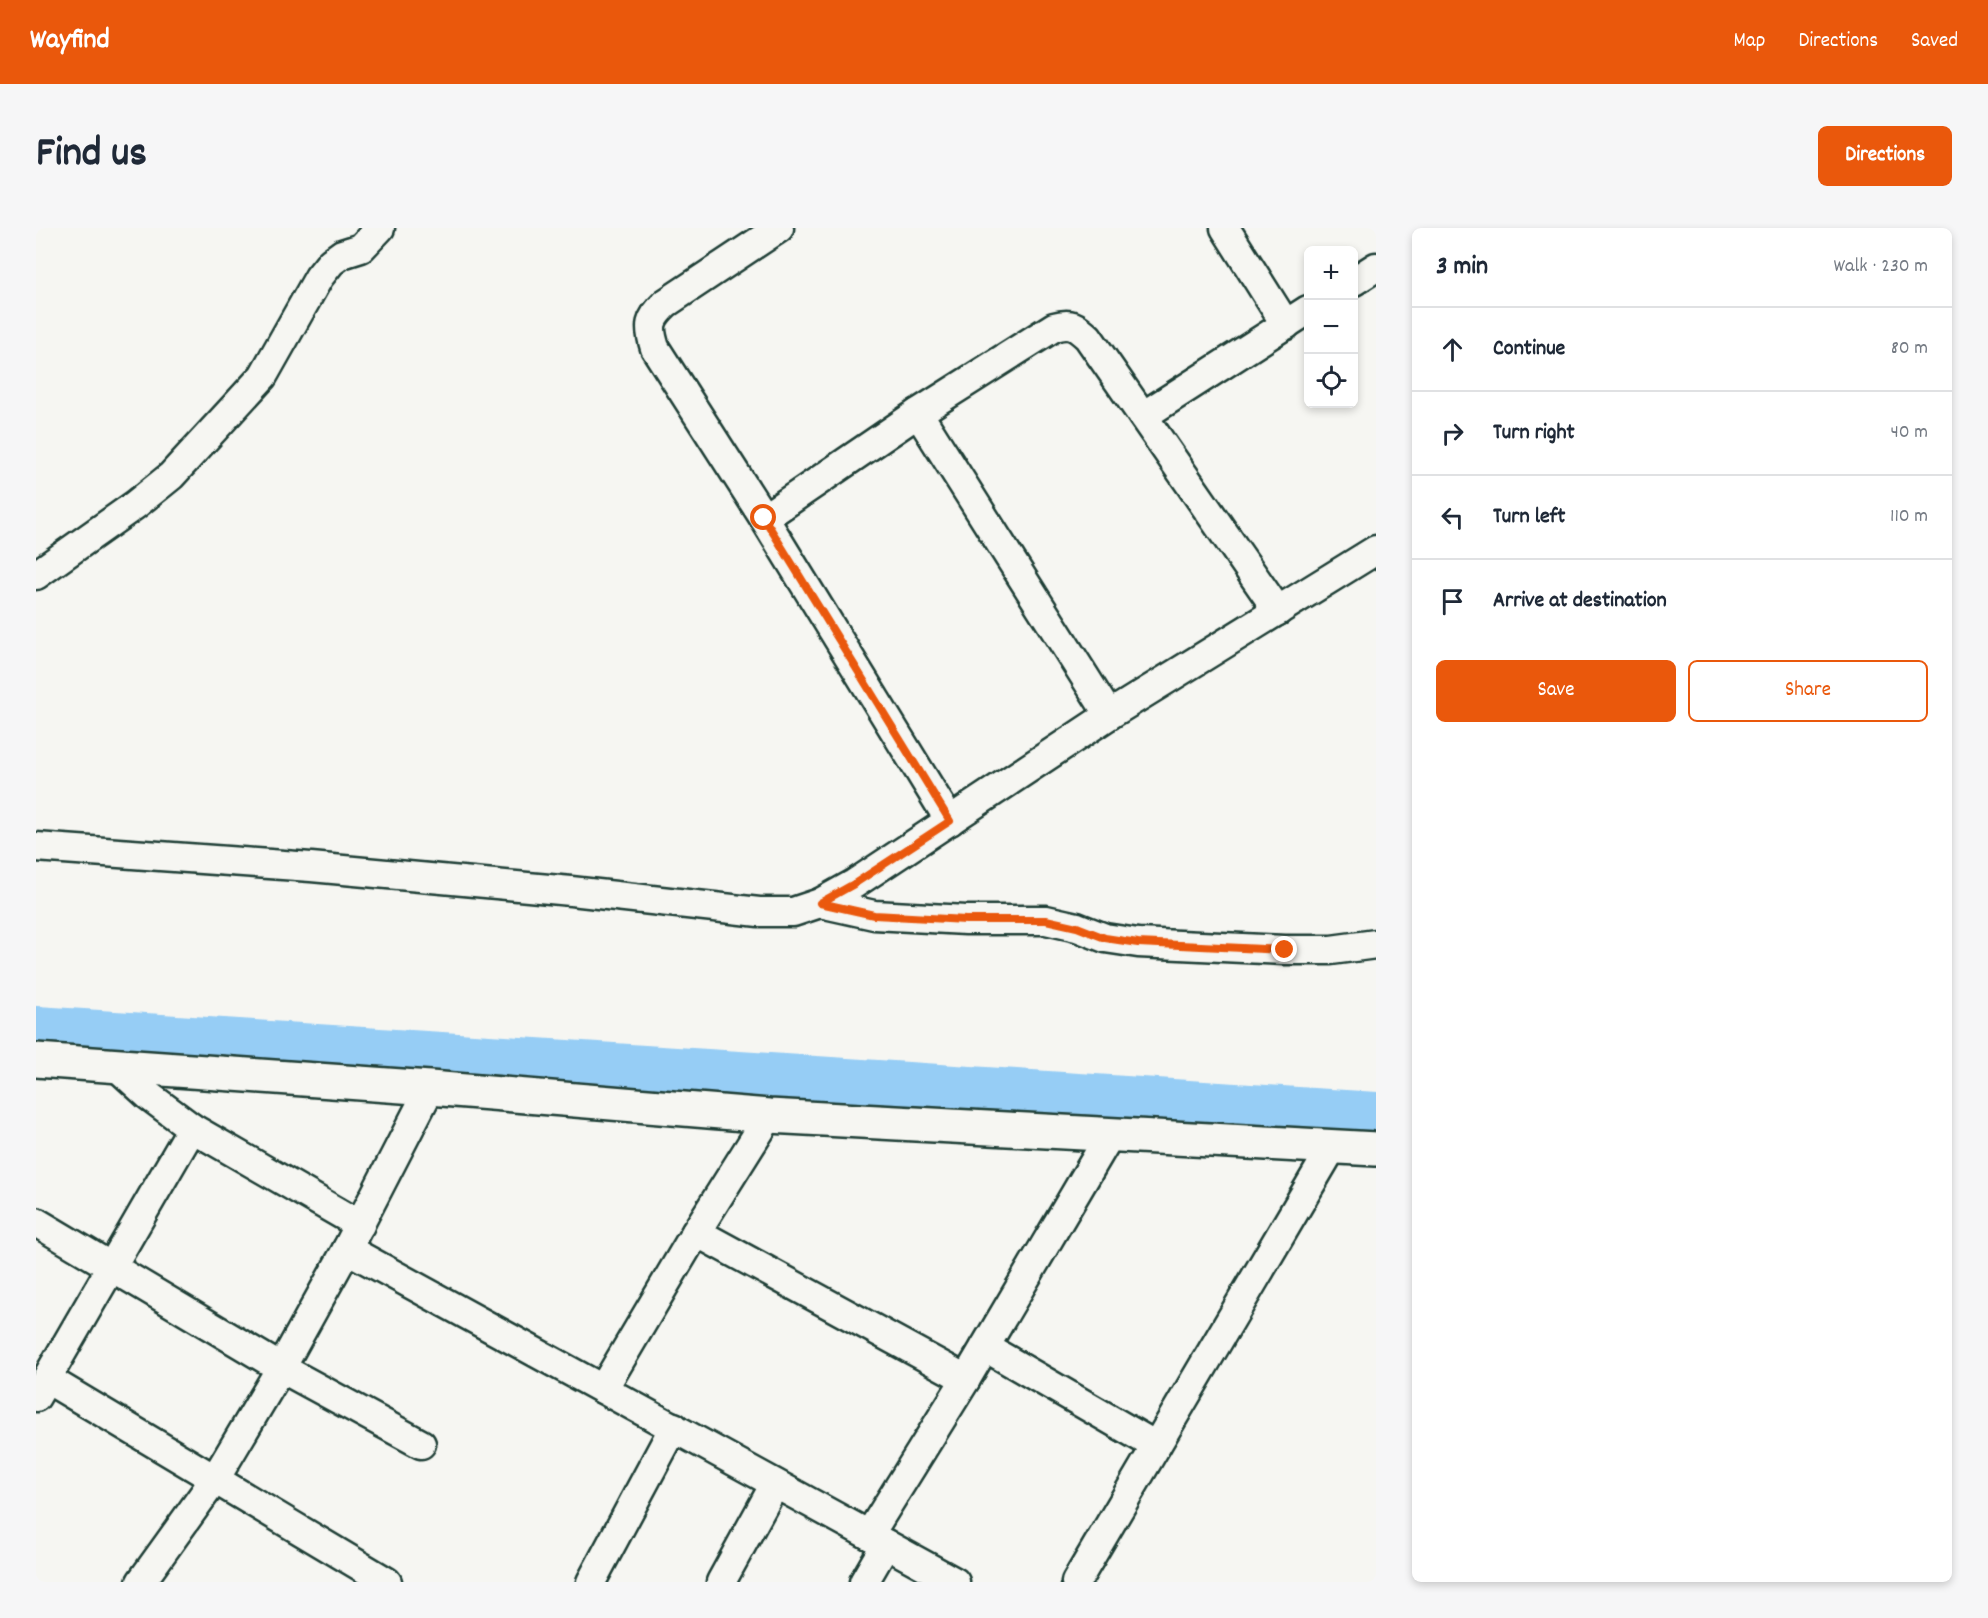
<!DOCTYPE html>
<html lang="en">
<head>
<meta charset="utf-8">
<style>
  body { margin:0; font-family:Dekko,sans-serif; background:#f6f6f7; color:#1f2937 }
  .controls { position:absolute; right:18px; top:18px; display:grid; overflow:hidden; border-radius:9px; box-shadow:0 3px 9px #0003 }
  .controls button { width:54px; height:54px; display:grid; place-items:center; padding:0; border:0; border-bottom:2px solid #e0e1e3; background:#fff; color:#1f2937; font:30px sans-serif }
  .stop { position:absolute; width:18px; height:18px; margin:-14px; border:4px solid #ea580c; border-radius:50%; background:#fff }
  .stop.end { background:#ea580c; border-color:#fff; box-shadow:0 2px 6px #0008 }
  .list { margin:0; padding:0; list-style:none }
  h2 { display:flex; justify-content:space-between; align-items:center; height:78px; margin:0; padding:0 24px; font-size:26px }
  h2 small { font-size:20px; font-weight:400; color:#747a83 }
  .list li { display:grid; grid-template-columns:39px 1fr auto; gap:18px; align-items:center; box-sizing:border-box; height:84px; padding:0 24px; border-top:2px solid #e0e1e3 }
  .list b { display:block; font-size:22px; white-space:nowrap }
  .list em { font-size:20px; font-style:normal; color:#747a83 }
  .actions { display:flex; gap:12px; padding:18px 24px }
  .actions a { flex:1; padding:14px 0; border:2px solid #ea580c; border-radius:9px; text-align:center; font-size:21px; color:#ea580c }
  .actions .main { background:#ea580c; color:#fff }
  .icon { flex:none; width:33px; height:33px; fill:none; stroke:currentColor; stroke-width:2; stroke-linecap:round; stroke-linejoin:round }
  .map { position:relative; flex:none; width:1340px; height:1354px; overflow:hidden; border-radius:9px }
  header { display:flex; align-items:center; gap:36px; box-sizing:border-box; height:84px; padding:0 30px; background:#ea580c; color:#fff }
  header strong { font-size:28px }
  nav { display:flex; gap:33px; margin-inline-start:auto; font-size:21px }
  .intro { display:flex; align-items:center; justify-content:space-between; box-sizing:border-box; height:144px; padding:0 36px }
  h1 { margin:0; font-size:42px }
  .button { padding:15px 27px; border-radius:9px; background:#ea580c; color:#fff; font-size:21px; font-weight:700 }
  main { display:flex; gap:36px; padding:0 36px }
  aside { flex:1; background:#fff; border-radius:9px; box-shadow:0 3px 9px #0003 }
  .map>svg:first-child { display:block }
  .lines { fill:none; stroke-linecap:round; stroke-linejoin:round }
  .river { stroke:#96cdf5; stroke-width:52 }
  .minor-casing { stroke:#1f3d34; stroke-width:33 }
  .tertiary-casing { stroke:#1f3d34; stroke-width:38 }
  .minor { stroke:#f6f6f2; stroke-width:28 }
  .tertiary { stroke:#f6f6f2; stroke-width:33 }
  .route { stroke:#ea580c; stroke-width:8 }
</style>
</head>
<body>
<header>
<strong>Wayfind</strong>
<nav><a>Map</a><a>Directions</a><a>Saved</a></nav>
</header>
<div class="intro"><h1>Find us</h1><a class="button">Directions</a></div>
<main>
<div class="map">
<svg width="1340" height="1354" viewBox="0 0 1340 1354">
  <rect width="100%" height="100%" fill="#f6f6f2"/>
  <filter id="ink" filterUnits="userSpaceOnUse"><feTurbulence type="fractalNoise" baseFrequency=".0167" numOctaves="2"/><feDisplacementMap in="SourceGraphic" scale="12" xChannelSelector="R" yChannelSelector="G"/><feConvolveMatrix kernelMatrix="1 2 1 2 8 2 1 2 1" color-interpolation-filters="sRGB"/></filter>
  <g filter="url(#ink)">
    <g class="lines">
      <!-- river -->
      <polyline class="river" points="0,804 1340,890"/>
      <!-- minor casing -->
      <g class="minor-casing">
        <g id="minor">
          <path d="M 743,0 L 630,75 C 613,91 612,98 619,120 L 728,290 L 914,593"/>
          <polyline points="1189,0 1250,97"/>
          <polyline points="1318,53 1340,39"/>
          <polyline points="882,185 1073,487"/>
          <polyline points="1107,188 1272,82"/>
          <path d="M 728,290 L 882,185 L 1018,99 C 1035,94 1040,98 1052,109 L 1242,383"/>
          <polyline points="0,347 99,277 135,248 227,148 283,49 295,34 306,26 325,20 344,0"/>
          <polyline points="0,619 275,639 535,663 723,684 757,684 784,675 818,656 1073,487 1340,322"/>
          <polyline points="784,675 838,687 930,692 1010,692 1041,699 1069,710 1102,715 1249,722 1295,722 1340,716"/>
          <polyline points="78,836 113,868 156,900 324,997"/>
          <polyline points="0,994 245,1140 385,1216"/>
          <polyline points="660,1004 930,1151"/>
          <polyline points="311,1021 919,1354"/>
          <polyline points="949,1119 1120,1218"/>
          <polyline points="11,1151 351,1354"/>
          <polyline points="567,1161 660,1004 733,888"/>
          <polyline points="0,1169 156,900"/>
          <polyline points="833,1307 930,1151 1074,907"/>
          <polyline points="105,1354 179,1251 245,1140 311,1021 394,860"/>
          <polyline points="555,1354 638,1199"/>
          <polyline points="685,1354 739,1256"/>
          <polyline points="828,1354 850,1316"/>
          <polyline points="1040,1354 1297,918"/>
        </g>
      </g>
      <!-- tertiary casing -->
      <g class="tertiary-casing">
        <polyline id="tertiary" points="0,832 394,860 733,888 1340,921"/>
      </g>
      <!-- minor -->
      <use href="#minor" class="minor"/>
      <!-- tertiary -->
      <use href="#tertiary" class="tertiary"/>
    </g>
  </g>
  <g class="lines" filter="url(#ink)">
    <!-- route -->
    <polyline class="route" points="728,290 914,593 818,656 784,675 838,687 930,692 1010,692 1041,699 1069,710 1102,715 1249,722"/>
  </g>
</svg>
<div class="controls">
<button>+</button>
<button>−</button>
<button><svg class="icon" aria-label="locate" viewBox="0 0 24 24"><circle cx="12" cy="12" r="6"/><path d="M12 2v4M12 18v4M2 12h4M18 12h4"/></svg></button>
</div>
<div class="stop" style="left:728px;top:290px"></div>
<div class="stop end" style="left:1249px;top:722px"></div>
</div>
<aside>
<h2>3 min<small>Walk · 230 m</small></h2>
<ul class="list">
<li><svg class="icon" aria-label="ahead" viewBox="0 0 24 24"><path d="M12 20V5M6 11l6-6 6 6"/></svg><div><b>Continue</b></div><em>80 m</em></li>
<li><svg class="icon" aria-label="right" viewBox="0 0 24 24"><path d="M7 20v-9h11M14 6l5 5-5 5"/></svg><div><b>Turn right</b></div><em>40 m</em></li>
<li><svg class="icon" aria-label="left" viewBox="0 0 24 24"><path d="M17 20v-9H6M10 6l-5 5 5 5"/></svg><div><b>Turn left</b></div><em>110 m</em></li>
<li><svg class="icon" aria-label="arrive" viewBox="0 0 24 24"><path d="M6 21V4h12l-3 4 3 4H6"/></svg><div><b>Arrive at destination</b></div></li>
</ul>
<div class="actions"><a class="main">Save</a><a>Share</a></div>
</aside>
</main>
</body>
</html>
